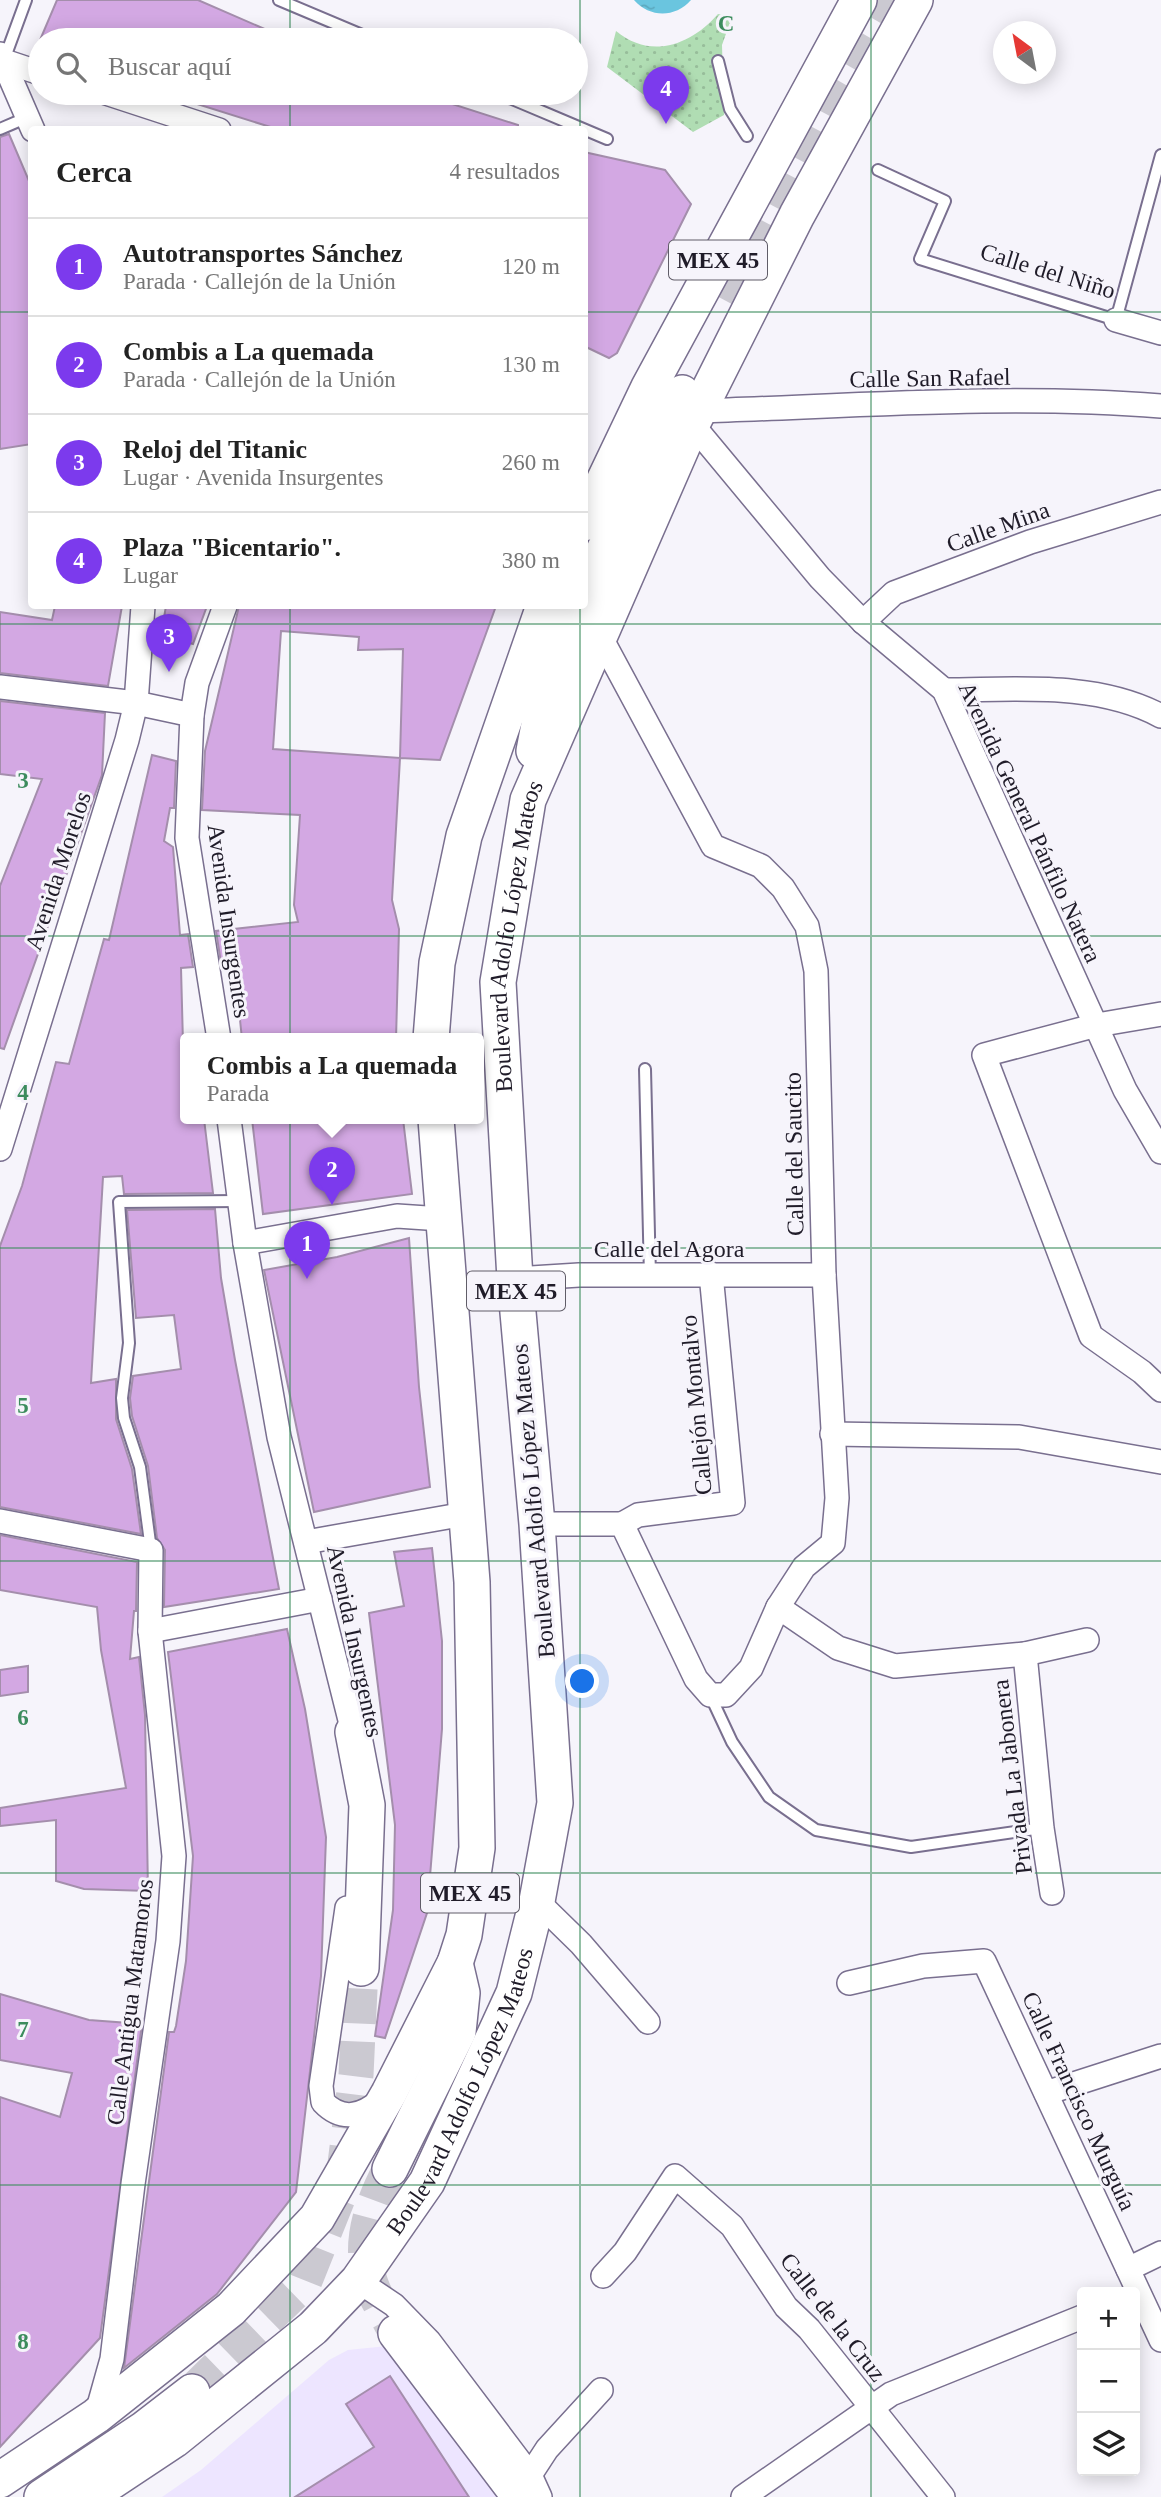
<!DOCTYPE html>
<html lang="es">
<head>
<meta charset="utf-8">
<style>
  body { margin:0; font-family:"Times New Roman",serif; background:#f2f2f2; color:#222 }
  .controls { position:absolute; right:21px; bottom:21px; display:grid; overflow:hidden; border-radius:7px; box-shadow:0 4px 18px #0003 }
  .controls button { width:63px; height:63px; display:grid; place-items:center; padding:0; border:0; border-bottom:2px solid #e0e0e0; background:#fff; color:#222; font:35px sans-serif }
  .compass { position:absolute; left:993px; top:21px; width:63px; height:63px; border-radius:50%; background:#fff; box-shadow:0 4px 18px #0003; rotate:328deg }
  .you { position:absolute; left:583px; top:1682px; width:24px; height:24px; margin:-18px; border:5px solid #fff; border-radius:50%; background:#1a73e8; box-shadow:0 0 0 10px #1a73e833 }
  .badge { display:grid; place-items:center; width:46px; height:46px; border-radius:50%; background:#7c3aed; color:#fff; font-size:23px; font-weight:700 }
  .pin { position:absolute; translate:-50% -58px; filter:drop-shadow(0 2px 4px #0008) }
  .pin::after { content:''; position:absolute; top:37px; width:24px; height:21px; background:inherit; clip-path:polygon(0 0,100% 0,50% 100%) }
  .popup { position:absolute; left:180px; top:1033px; width:304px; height:91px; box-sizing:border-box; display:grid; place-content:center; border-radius:7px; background:#fff; filter:drop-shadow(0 2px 5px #0005); font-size:23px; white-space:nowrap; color:#767676 }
  .popup b { font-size:26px; color:#222 }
  .popup::after { content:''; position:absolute; left:50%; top:100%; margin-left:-14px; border:14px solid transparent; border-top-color:#fff }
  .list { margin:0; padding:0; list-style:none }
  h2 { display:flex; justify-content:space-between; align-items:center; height:91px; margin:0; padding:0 28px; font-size:30px }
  h2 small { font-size:23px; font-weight:400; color:#767676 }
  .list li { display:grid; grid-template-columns:46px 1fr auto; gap:21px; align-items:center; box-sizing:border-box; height:98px; padding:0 28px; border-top:2px solid #e0e0e0 }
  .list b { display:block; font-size:26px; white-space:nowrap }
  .list p { margin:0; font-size:23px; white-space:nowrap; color:#767676 }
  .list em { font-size:23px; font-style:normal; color:#767676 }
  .icon { flex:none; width:38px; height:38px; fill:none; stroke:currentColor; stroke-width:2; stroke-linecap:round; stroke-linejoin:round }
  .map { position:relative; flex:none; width:1161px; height:2497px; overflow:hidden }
  .search { position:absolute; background:#fff; box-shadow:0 4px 18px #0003; left:28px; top:28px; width:560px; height:77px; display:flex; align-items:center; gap:18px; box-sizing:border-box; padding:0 24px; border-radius:38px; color:#767676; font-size:26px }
  .panel { position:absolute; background:#fff; box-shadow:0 4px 18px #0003; left:28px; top:126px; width:560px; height:483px; border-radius:7px }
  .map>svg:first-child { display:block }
  .built { fill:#ede5ff }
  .grass { fill:url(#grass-dots) }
  .water { fill:url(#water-ripples) }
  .building { fill:#d3a8e3; stroke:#a48eac; stroke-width:2; fill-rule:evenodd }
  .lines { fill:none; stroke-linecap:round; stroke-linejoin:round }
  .primary-tunnel { stroke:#cbc9d1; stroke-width:35; stroke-dasharray:35 18; stroke-linecap:butt }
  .lane-casing { stroke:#796f8f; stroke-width:14 }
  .street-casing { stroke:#796f8f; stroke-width:26 }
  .primary-casing { stroke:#796f8f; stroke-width:38 }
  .lane { stroke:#fff; stroke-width:10 }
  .street { stroke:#fff; stroke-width:23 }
  .primary { stroke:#fff; stroke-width:35 }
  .grid { fill:none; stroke:#3c8c5d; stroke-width:2; stroke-opacity:0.55 }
  .labels { text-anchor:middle; stroke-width:6; stroke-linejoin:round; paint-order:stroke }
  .shield { fill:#f6f4fb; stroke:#605d68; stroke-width:2 }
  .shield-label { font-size:23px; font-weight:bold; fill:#201c29 }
  .street-label { font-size:24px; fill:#201c29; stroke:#f6f4fb }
  .grid-label { font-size:23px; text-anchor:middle; font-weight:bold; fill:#3c8c5d; stroke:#f6f4fb; stroke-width:6; stroke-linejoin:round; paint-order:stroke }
</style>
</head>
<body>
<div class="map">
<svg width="1161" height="2497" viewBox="0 0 1161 2497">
  <defs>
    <pattern id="grass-dots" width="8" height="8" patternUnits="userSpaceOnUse" patternTransform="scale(1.75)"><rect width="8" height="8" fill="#b0ddb3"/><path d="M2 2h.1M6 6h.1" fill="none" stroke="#97bd9a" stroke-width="1.8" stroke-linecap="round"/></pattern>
    <pattern id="water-ripples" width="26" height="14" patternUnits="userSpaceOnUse" patternTransform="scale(1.75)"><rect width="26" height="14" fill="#6ac5df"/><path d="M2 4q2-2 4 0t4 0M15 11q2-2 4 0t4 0" fill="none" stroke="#5ca9bf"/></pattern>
  </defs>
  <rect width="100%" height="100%" fill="#f6f4fb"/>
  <!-- built -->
  <polygon class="built" points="387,2346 504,2497 162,2497 201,2470 329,2360 348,2350"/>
  <!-- grass -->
  <path class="grass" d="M 718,14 L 732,17 L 722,45 L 724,115 L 693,132 L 607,67 L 616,31 C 651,60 691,45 718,14 Z"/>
  <!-- water -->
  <path class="water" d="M 634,0 L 691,0 C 675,18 650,18 634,0 Z"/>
  <!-- building -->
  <g class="building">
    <polygon points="57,0 198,0 290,40 40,40"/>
    <polygon points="176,93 418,93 518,125 518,130 280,130 175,97"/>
    <polygon points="9,134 32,188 32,444 0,449 0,137"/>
    <polygon points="584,152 665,170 691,204 617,353 609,358 584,346"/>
    <polygon points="55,606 122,606 108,686 0,673 0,612 52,620"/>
    <polygon points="166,606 207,606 193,644 161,635"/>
    <path d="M 239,606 L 496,606 L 440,760 L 400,758 L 392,900 L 399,929 L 396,1039 L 242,1039 L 234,962 L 221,963 L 216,931 L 298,922 L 294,905 L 300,815 L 202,810 L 205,751 ZM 281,631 L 359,637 L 358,650 L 403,649 L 400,758 L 273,749 Z"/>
    <polygon points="0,701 105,713 102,775 4,1049 0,1048 0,886 42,779 0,774"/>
    <polygon points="152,755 176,761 174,808 170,808 164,841 173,847 180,935 188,934 193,967 181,968 185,1119 204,1119 213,1193 124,1194 122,1176 103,1177 91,1383 116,1379 116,1419 132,1469 141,1534 0,1507 0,1246 22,1186 56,1062 69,1064 104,939 109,940"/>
    <polygon points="252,1119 403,1119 412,1194 263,1214"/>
    <polygon points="215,1209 221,1278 235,1360 279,1589 164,1607 165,1550 157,1538 148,1466 132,1416 130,1398 133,1376 181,1369 174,1315 136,1318 127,1210"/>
    <polygon points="409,1238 419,1387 430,1487 314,1512 264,1270 337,1257"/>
    <polygon points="0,1535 137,1562 136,1611 134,1611 130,1659 139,1657 145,1715 148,1891 84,1889 56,1881 56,1820 0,1826 0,1808 126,1788 101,1650 97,1607 0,1590"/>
    <polygon points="432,1548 442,1641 442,1729 427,1913 385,2038 375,2036 393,1910 395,1825 369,1613 404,1606 394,1552"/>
    <polygon points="287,1629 305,1709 326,1837 321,1976 296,2192 217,2294 124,2368 169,2032 174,2032 176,2026 186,1961 193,1856 168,1652"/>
    <polygon points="28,1666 28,1692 0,1696 0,1670"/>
    <polygon points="0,1994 89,2020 142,2024 100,2338 0,2447 0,2097 60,2117 72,2073 0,2060"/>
    <polygon points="390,2376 469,2497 295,2497 374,2447 346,2404"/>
  </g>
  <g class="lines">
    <!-- primary-tunnel -->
    <g class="primary-tunnel">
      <polyline points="728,302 832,105 893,0"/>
      <path d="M 390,2169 C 372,2204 357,2243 371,2284 C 377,2301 388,2317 396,2333"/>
      <polyline points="192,2392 304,2283 342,2188 356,2075 361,1968"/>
    </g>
    <!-- lane casing -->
    <g class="lane-casing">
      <g id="lane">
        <polyline points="279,0 374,40"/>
        <polyline points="4,60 26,0"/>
        <polyline points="718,61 730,109 747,136"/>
        <polyline points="498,93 607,139"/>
        <polyline points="0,129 28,117"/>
        <polyline points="878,170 945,201 920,259 1116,320 1161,155"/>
        <polyline points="645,1069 650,1276"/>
        <polyline points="151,1550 140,1467 124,1418 122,1398 129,1343 119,1202 239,1201"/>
        <polyline points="710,1695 732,1742 769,1797 816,1830 911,1847 1042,1828"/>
      </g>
    </g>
    <!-- street casing -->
    <g class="street-casing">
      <g id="street">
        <polyline points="0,54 33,130"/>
        <polyline points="4,61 40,73"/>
        <polyline points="106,93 219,130"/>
        <polyline points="1116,320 1161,333"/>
        <path d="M 700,411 C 853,406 1008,394 1161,406"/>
        <polyline points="692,424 820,578 863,622 944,690 1125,1090 1161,1152"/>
        <polyline points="863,622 894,593 1030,542 1161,502"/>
        <polyline points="0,687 136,703 192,715"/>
        <path d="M 944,690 C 1015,690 1096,681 1161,716"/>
        <polyline points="1161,1014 1097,1025 984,1055 1091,1336 1142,1372 1161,1390"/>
        <polyline points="219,1039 187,838 192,715 197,683 225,606"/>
        <polyline points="229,1119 245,1243 279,1437 353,1732 353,1744"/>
        <polyline points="0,1149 127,740 136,703 143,606"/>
        <polyline points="245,1243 397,1216 442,1219"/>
        <polyline points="515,1279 579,1275 824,1275"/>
        <polyline points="832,1434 1019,1437 1161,1462"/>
        <polyline points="0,1521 151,1550 150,1631 174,1856 168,1941 133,2184 112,2359 96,2416"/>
        <polyline points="537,1524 622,1524 696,1679 710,1695 726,1695 751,1668 778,1607 804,1567 833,1543 837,1498 824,1275 816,971 807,926 783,888 761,866 713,846 600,636"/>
        <polyline points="622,1524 638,1515 733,1503 711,1274"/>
        <polyline points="306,1542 465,1514"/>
        <polyline points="778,1607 838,1648 895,1666 1025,1654 1087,1640"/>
        <polyline points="150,1631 320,1599"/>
        <polyline points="1025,1654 1042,1828 1052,1893"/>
        <polyline points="537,1901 581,1944 648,2022"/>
        <path d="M 347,1908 L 321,2086 L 323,2102 C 342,2122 362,2116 381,2100"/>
        <polyline points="849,1983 923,1966 984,1961 1161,2340"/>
        <polyline points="1046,2093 1161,2056"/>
        <polyline points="1128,2269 1161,2253"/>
        <polyline points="603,2276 625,2252 675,2176 732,2226 786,2307 809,2329 943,2497"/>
        <polyline points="358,2281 394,2305 429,2341 530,2475 540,2497"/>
        <polyline points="530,2475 547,2449 601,2390"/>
        <polyline points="743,2497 891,2394 1082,2317"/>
      </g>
    </g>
    <!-- primary casing -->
    <g class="primary-casing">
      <g id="primary">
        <polyline points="584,523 649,387 859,0"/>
        <polyline points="584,591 682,393"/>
        <polyline points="534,751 547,683 578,606"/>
        <polyline points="431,1039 437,963 464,836 544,606"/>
        <polyline points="353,1732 367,1805 361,1968"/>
        <polyline points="390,2169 458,2032 462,1993 455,1963"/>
        <polyline points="396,2333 520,2497"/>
        <polyline points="0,2480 96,2416 231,2309 317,2218 389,2093 455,1963 464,1935 477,1848 472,1582 436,1119"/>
        <polyline points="42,2497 144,2429 192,2392"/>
        <path id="s1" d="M 88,2497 L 174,2440 L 313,2328 L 358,2281 L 427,2182 L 514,1993 L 537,1901 L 555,1803 L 537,1524 L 515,1279 L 498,982 L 528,800 L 692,424 L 797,215 L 915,0"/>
      </g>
    </g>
    <!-- lane -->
    <use href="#lane" class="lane"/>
    <!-- street -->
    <use href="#street" class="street"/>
    <!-- primary -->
    <use href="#primary" class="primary"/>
  </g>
  <!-- grid -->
  <path class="grid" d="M 290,0 L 290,40M 580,0 L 580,130M 871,0 L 871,2497M 290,93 L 290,130M 0,312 L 32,312M 584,312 L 1161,312M 290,606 L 290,2497M 580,606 L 580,2497M 0,624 L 1161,624M 0,936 L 1161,936M 0,1248 L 1161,1248M 0,1561 L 1161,1561M 0,1873 L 1161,1873M 0,2185 L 1161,2185"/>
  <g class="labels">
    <!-- shield labels -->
    <g class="shield">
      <rect x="669" y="240.5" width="98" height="39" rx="5"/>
      <rect x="467" y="1271.5" width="98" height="39" rx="5"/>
      <rect x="421" y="1873.5" width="98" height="39" rx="5"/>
    </g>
    <g class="shield-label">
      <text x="718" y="268">MEX 45</text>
      <text x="516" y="1299">MEX 45</text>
      <text x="470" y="1901">MEX 45</text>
    </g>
    <!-- street labels -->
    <g class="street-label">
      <text transform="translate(1048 271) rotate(17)" y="8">Calle del Niño</text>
      <text transform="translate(930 378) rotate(-1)" y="8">Calle San Rafael</text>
      <text transform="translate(998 527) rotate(-20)" y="8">Calle Mina</text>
      <text transform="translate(1030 822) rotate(65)" y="8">Avenida General Pánfilo Natera</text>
      <text transform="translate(58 871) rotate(-72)" y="8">Avenida Morelos</text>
      <text transform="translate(229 921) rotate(82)" y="8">Avenida Insurgentes</text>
      <text dy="8" stroke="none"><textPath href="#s1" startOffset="1740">Boulevard Adolfo López Mateos</textPath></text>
      <text transform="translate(794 1154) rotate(-91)" y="8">Calle del Saucito</text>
      <text x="669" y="1257">Calle del Agora</text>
      <text transform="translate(696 1405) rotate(-95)" y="8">Callejón Montalvo</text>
      <text transform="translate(533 1501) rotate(-95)" y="8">Boulevard Adolfo López Mateos</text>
      <text transform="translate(355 1641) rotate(78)" y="8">Avenida Insurgentes</text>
      <text transform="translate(1012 1777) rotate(-97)" y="8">Privada La Jabonera</text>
      <text transform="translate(130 2002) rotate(-83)" y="8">Calle Antigua Matamoros</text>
      <text dy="8" stroke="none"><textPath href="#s1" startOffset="564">Boulevard Adolfo López Mateos</textPath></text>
      <text transform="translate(1079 2101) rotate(65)" y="8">Calle Francisco Murguía</text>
      <text transform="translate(833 2317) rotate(52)" y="8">Calle de la Cruz</text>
    </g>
  </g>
  <g class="grid-label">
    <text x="726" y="31">C</text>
    <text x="23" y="788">3</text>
    <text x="23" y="1100">4</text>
    <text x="23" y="1413">5</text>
    <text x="23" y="1725">6</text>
    <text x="23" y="2037">7</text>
    <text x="23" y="2349">8</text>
  </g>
</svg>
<div class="controls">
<button>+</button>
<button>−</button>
<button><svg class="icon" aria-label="layers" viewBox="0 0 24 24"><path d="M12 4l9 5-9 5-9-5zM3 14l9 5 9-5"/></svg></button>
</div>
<svg class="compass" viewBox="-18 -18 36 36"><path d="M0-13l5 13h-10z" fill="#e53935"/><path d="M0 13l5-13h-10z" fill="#767676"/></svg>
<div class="you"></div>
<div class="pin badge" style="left:307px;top:1279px">1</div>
<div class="pin badge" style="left:332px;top:1205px">2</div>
<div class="popup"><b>Combis a La quemada</b>Parada</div>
<div class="pin badge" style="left:169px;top:672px">3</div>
<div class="pin badge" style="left:666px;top:124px">4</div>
<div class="search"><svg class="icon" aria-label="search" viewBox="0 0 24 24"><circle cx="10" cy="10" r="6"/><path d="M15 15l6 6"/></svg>Buscar aquí</div>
<section class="panel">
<h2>Cerca<small>4 resultados</small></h2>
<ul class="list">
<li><span class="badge">1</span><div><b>Autotransportes Sánchez</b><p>Parada · Callejón de la Unión</p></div><em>120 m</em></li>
<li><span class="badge">2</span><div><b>Combis a La quemada</b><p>Parada · Callejón de la Unión</p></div><em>130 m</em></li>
<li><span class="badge">3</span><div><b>Reloj del Titanic</b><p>Lugar · Avenida Insurgentes</p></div><em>260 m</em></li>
<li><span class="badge">4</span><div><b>Plaza &quot;Bicentario&quot;.</b><p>Lugar</p></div><em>380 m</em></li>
</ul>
</section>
</div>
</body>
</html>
